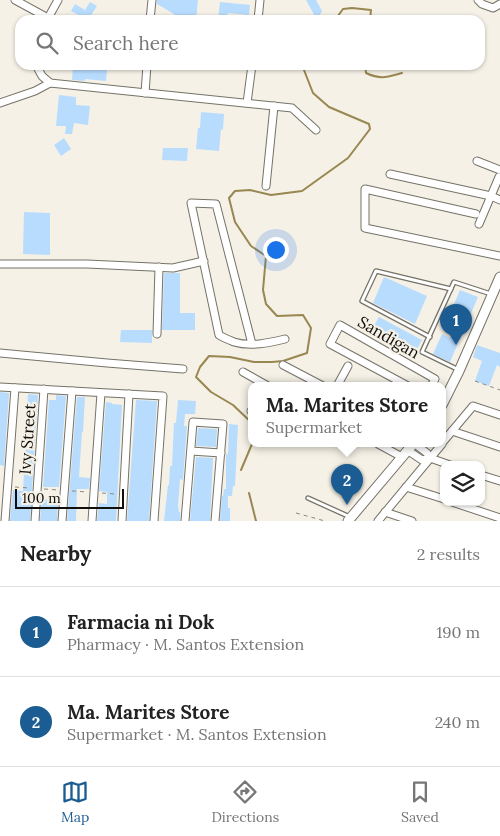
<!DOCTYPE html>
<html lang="en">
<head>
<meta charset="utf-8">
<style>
  body { margin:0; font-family:Lora,serif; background:#f2f2f2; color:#222 }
  .controls { position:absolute; right:15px; bottom:15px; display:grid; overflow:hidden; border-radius:10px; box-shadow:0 1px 4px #0004 }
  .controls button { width:45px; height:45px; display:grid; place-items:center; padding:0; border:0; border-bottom:1px solid #e0e0e0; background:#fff; color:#222; font:25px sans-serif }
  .scale { position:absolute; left:15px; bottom:12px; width:109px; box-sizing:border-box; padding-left:5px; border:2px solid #100f0c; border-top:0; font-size:14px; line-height:18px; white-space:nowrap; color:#100f0c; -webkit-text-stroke:4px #f5f1e6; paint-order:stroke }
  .you { position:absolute; left:275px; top:249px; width:18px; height:18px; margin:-12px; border:4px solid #fff; border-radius:50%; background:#1a73e8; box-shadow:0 0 0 8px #1a73e833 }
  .badge { display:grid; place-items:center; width:32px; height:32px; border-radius:50%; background:#1b5c92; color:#fff; font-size:16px; font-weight:700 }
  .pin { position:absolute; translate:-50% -41px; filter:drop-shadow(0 1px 2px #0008) }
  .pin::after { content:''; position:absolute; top:26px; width:18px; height:15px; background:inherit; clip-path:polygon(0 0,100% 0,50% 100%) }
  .popup { position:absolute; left:248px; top:382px; width:198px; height:65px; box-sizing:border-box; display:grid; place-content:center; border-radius:10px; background:#fff; filter:drop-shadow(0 1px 4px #0005); font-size:16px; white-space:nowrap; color:#767676 }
  .popup b { font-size:19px; color:#222 }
  .popup::after { content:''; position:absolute; left:50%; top:100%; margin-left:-10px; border:10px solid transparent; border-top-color:#fff }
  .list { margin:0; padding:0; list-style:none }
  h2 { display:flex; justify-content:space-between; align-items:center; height:65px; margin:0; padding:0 20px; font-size:21px }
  h2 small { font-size:16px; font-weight:400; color:#767676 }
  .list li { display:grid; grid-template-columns:32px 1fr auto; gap:15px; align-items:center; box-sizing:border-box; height:90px; padding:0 20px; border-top:1px solid #e0e0e0 }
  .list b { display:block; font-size:19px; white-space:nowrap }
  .list p { margin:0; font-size:16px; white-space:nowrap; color:#767676 }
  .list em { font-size:16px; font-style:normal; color:#767676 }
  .icon { flex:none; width:28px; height:28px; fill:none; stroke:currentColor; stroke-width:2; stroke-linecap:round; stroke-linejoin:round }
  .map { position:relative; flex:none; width:500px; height:521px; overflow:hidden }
  .search { position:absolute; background:#fff; box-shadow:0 1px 4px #0004; left:15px; right:15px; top:15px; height:55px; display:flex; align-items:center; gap:12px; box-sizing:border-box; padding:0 18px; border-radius:15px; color:#767676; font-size:19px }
  .sheet { height:245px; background:#fff }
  nav { display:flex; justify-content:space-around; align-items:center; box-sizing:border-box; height:70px; border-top:1px solid #e0e0e0; background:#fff; font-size:14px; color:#767676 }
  nav a { display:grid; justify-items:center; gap:2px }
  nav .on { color:#1b5c92 }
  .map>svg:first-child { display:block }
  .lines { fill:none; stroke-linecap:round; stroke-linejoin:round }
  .stream { stroke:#998751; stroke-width:2 }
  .building { fill:#b8dcfe }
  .service-casing { stroke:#757268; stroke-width:5.5 }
  .minor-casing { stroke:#757268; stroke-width:9 }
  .tertiary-casing { stroke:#757268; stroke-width:11 }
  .path { stroke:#8c8982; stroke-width:1; stroke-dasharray:4 4; stroke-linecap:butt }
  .service { stroke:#fff; stroke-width:3 }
  .minor { stroke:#fff; stroke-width:7 }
  .tertiary { stroke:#fff; stroke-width:9 }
  .labels { text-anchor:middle; stroke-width:4.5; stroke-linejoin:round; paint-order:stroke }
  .street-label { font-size:16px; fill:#100f0c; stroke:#f5f1e6 }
</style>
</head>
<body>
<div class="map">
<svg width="500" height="521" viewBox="0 0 500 521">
  <rect width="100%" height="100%" fill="#f5f1e6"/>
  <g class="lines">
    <!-- stream -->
    <g class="stream">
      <polyline points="335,20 343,9 352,8 371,10 370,20"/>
      <path d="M 365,65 L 366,73 C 381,80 387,77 402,73"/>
      <polyline points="252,423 233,405 211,392 196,377 200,367 209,356 230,357 254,362 272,362 283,361 307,353 311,328 303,315 277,316 266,304 263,290 266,256 251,246 235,222 229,198 235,191 250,190 271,195 302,191 348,158 370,129 369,124 329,107 313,93 302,65"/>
      <polyline points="241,470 252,444"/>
      <polyline points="249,493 256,521"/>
    </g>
  </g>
  <!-- building -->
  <g class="building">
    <polygon points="157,0 198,0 196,20 173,20 174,14 157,4"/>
    <polygon points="306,0 316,0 322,11 317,20"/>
    <polygon points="90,2 97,6 88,20 71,11 75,4 85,10"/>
    <polygon points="220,2 250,5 249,15 229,13 227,14 227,20 218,20"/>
    <polygon points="73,67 107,70 106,81 85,79 85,81 72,80"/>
    <polygon points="59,95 76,97 76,105 90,106 88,125 74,123 72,134 65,134 66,126 56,126"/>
    <polygon points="201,112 224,114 223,130 221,129 219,151 196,149 198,128 200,128"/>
    <polygon points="64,138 71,149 61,156 54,145"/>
    <polygon points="163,148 188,148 187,161 162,160"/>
    <polygon points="24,212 50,213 50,255 23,254"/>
    <polygon points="164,273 180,273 180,313 195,313 195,330 162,330"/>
    <polygon points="384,277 427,296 415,324 373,303"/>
    <polygon points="460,290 478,297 450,362 433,354 442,334 450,338 460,315 451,311"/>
    <polygon points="379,317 422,340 415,353 372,329"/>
    <polygon points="121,330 152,330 152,343 120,342"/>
    <polygon points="477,345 500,353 500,367 497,365 489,386 475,381 482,361 473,357"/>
    <polygon points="0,392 9,393 4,466 0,465"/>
    <polygon points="28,394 38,395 30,521 10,521 13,490 23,491"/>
    <polygon points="56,395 66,396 59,487 43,487 49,400 56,400"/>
    <polygon points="77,397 85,397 83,432 82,432 79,477 90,478 89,489 77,489 76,521 67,521"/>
    <polygon points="136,400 157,401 149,521 127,521"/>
    <polygon points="178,400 196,401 195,414 185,414 184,426 187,426 183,480 180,479 178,506 179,512 180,512 180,521 164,521 168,485 169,485 170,466 172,466 174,423 176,423"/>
    <polygon points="106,402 112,403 112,404 122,405 116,521 97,521 99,503 107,504 107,492 99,491"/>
    <polygon points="229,424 238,425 235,486 233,486 232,496 223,496 224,489 226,489 226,454 228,454"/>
    <polygon points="198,428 217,429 216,447 196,446"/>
    <polygon points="196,457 213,458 210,521 190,521"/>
    <polygon points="222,496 228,496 228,508 230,508 230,521 220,521"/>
    <polygon points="42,499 58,501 57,521 40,521"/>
  </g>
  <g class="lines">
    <!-- service casing -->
    <g class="service-casing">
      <g id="service">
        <polyline points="430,337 362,301 376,271 451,289"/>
        <polyline points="459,370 422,352 454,282 491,294"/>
        <polyline points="308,498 350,517"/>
      </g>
    </g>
    <!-- minor casing -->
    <g class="minor-casing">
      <g id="minor">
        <polyline points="15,0 48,18"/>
        <polyline points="478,0 482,4 493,8 500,4"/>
        <polyline points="47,20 58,0"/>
        <polyline points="150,20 152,0"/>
        <polyline points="258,20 260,0"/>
        <polyline points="36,65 42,76 50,83 292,108 316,130"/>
        <polyline points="145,93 147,65"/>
        <polyline points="0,103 35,91 50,83"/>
        <polyline points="247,103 252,65"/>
        <polyline points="477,161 500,170"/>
        <polyline points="390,174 491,196 500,200"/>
        <polyline points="266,186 274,106"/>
        <polyline points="476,214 365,189 365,228 500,256"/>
        <polyline points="479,224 499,177"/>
        <polyline points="0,264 87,264 173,268 204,261"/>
        <polyline points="157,334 159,267"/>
        <path d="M 252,344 L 216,204 L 191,203 L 219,335 C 224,338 229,340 234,342 C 250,347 269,343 285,339"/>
        <polyline points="0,353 107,363 183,369"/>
        <polyline points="283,365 323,386"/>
        <polyline points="243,372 268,386"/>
        <polyline points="337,386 348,366"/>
        <polyline points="408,386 330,344 340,325 435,379 431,386"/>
        <polyline points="0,387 163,396 154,521"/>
        <polyline points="251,411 252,410"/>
        <polyline points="452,431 500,447"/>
        <polyline points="442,443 473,406 500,415"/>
        <polyline points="378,444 402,457"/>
        <polyline points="415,444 427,453 430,458"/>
        <polyline points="407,450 422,460 430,458 450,465"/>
        <polyline points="191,451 221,453"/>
        <polyline points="481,475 500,481"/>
        <polyline points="406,487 444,499"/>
        <polyline points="452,502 500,518"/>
        <polyline points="385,512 412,521"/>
        <polyline points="5,521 15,388"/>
        <polyline points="35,521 44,389"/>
        <polyline points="62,521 72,391"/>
        <polyline points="92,521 101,393"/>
        <polyline points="122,521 129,394"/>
        <polyline points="185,521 193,422 223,424 215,521"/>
        <polyline points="378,521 442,444"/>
      </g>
    </g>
    <!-- tertiary casing -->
    <g class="tertiary-casing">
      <g id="tertiary">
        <polyline points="442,405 459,371 500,277"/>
        <polyline points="348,521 413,444"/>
      </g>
    </g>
    <!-- path -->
    <g class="path">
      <polyline points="475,381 500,390"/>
      <polyline points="15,487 30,488"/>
      <polyline points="44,489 58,490"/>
      <polyline points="72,491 88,492"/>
      <polyline points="102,493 115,494"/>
      <polyline points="296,513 325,521"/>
    </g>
    <!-- service -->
    <use href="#service" class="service"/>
    <!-- minor -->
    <use href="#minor" class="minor"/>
    <!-- tertiary -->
    <use href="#tertiary" class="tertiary"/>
  </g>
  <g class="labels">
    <!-- street labels -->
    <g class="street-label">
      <text transform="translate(389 337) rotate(30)" y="6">Sandigan</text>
      <text transform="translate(27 439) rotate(-86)" y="6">Ivy Street</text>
    </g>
  </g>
</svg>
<div class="controls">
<button><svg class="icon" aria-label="layers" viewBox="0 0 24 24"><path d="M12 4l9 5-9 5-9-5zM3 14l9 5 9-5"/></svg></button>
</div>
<div class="scale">100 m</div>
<div class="you"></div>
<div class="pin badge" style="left:456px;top:345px">1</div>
<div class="pin badge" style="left:347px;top:505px">2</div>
<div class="popup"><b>Ma. Marites Store</b>Supermarket</div>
<div class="search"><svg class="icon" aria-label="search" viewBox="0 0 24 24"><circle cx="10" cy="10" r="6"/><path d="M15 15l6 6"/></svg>Search here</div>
</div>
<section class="sheet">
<h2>Nearby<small>2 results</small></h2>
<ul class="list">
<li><span class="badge">1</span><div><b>Farmacia ni Dok</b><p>Pharmacy · M. Santos Extension</p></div><em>190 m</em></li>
<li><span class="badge">2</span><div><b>Ma. Marites Store</b><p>Supermarket · M. Santos Extension</p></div><em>240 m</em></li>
</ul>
</section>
<nav>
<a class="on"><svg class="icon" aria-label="map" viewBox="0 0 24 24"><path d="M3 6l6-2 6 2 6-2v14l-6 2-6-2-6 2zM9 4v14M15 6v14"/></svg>Map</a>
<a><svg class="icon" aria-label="directions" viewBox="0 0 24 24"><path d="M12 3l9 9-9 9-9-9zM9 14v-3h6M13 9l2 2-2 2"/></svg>Directions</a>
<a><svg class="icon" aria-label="saved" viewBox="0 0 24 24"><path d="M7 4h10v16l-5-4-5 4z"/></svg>Saved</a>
</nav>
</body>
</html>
